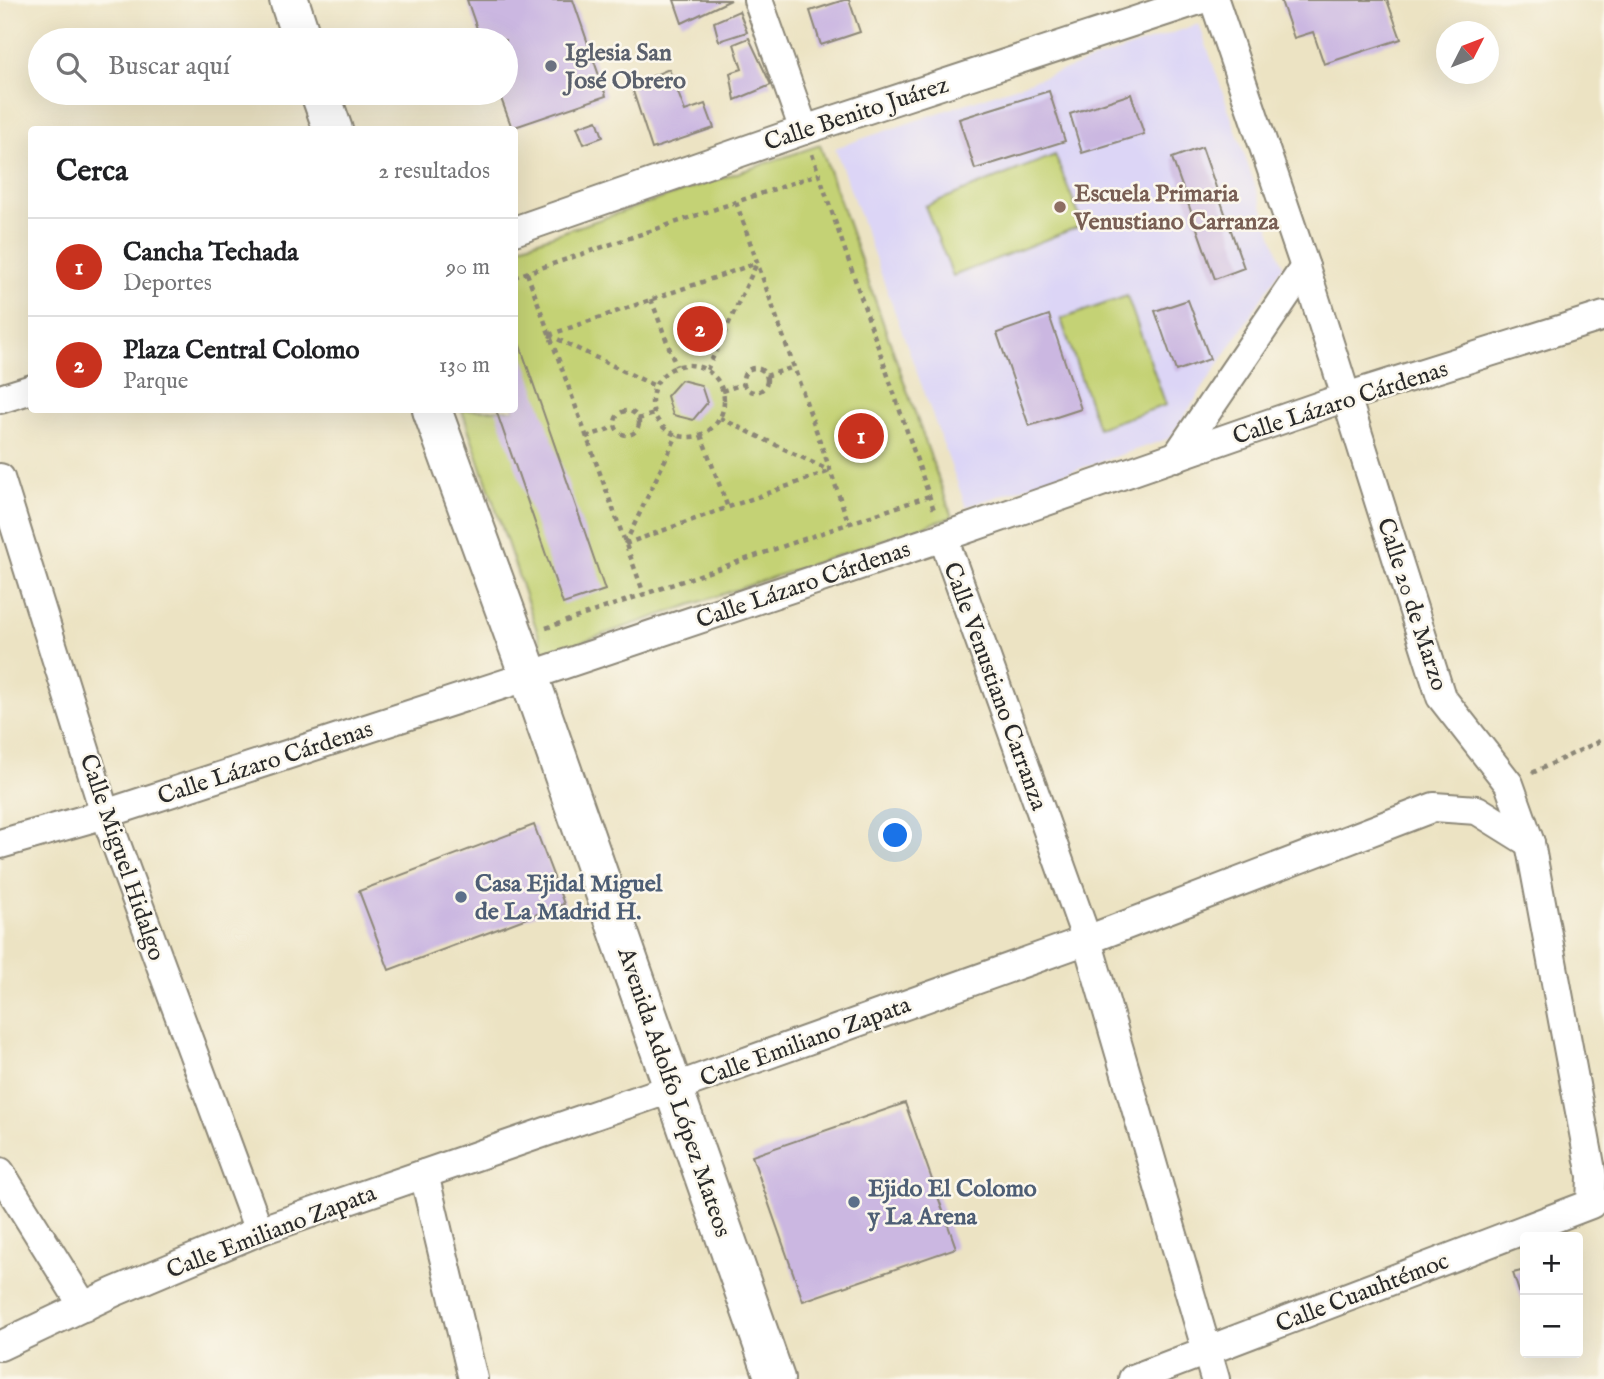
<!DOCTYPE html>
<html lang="es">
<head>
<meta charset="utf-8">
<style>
  body { margin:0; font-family:"IM FELL English",serif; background:#f6f6f6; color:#202124 }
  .controls { position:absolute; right:21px; bottom:21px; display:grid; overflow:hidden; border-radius:7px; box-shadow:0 7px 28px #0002 }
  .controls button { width:63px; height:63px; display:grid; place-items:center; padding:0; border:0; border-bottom:2px solid #e0e0e0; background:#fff; color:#202124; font:35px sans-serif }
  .compass { position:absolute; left:1436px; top:21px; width:63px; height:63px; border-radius:50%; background:#fff; box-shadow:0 7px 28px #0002; rotate:48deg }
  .you { position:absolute; left:896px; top:836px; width:24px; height:24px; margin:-18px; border:5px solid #fff; border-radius:50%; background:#1a73e8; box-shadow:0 0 0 10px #1a73e833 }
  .badge { display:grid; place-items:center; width:46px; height:46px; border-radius:50%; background:#c8321e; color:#fff; font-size:23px; font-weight:700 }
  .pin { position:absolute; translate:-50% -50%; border:4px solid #fff; box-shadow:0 2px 7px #0006 }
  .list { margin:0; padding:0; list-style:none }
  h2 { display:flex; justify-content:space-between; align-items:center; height:91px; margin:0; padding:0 28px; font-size:30px }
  h2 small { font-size:23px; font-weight:400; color:#757577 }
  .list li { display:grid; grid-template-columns:46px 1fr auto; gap:21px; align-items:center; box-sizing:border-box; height:98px; padding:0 28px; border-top:2px solid #e0e0e0 }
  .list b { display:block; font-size:26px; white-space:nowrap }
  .list p { margin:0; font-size:23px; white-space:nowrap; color:#757577 }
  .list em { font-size:23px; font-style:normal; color:#757577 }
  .icon { flex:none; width:38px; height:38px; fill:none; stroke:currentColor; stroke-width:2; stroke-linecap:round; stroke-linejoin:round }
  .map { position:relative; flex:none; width:1604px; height:1379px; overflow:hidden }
  .search { position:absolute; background:#fff; box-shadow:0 7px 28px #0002; left:28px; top:28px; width:490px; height:77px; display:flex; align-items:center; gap:18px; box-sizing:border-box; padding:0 24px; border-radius:38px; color:#757577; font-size:26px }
  .panel { position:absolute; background:#fff; box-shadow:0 7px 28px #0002; left:28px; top:126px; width:490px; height:287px; border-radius:7px }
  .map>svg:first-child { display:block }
  .built { fill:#dcd5f6 }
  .green { fill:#c4d274; stroke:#787e50; stroke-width:2 }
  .building { fill:#cbb7e1 }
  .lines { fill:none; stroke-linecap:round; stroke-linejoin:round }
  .minor-casing { stroke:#8c8777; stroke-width:32 }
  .secondary-casing { stroke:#8c8777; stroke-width:42 }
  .path { stroke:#8c8777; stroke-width:4.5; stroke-dasharray:5 5; stroke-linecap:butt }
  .minor { stroke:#fff; stroke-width:28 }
  .secondary { stroke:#fff; stroke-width:38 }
  .worship-dot { fill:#6b7280; stroke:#fbf7ec; stroke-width:2.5 }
  .education-dot { fill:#8d6e63; stroke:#fbf7ec; stroke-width:2.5 }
  .service-dot { fill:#5c6f8a; stroke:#fbf7ec; stroke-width:2.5 }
  .labels { text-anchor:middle; stroke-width:5; stroke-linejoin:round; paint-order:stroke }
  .worship-label { font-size:24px; font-weight:bold; fill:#5b616d; stroke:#fbf7ec; text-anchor:start }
  .street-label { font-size:24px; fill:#2b2b2b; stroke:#fbf7ec }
  .education-label { font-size:24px; font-weight:bold; fill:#785e54; stroke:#fbf7ec; text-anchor:start }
  .service-label { font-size:24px; font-weight:bold; fill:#4e5e75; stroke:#fbf7ec; text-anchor:start }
</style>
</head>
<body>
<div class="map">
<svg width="1604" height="1379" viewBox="0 0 1604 1379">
  <rect width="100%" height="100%" fill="#fbf7ec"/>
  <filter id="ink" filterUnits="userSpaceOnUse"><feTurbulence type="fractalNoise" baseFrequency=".0143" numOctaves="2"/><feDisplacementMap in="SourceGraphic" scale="14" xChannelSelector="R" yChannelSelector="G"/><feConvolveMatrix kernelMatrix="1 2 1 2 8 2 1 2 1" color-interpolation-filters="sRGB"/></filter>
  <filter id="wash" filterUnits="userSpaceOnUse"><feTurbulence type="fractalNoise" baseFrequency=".00686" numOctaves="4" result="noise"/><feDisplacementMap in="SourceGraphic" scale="28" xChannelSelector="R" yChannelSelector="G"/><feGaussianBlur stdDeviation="1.57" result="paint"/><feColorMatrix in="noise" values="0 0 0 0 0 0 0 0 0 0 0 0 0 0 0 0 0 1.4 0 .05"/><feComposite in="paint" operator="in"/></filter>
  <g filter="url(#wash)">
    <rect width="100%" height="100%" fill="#ece3c3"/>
    <!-- built -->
    <polygon class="built" points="1199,24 1283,266 1170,438 966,507 835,148"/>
    <!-- green -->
    <g class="green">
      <polygon points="820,145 952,517 545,654 462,410 514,410 515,248"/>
      <polygon points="1055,155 1083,225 953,276 925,206"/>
      <polygon points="1127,296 1166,405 1098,428 1061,319"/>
    </g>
    <g id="blocks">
      <!-- building -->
      <g class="building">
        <polygon points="467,0 573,0 606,96 512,128 499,93 506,93 506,40 481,40"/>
        <polygon points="674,0 731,0 682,23"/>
        <polygon points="844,0 849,0 860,32 821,45 810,11"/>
        <polygon points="1285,0 1387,0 1401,39 1324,64 1313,32 1294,38 1281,1"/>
        <polygon points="739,11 747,32 719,41 714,22"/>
        <polygon points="749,38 771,85 735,100 730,73 742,69 734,44"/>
        <polygon points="669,69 685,111 705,104 714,128 652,149 631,85"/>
        <polygon points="1049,91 1065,141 975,169 959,119"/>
        <polygon points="1131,94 1144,134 1082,153 1070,114"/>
        <polygon points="597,120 603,137 584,144 577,127"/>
        <polygon points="1202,147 1244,268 1215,279 1172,158"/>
        <polygon points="1188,300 1210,359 1176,371 1155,311"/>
        <polygon points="1049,315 1081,409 1029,426 997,333"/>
        <polygon points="515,331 605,590 563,604 496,410 514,410"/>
        <polygon points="681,380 701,385 707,403 693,420 673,415 667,396"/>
        <polygon points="534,825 564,904 389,970 359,891"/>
        <polygon points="905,1103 956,1248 803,1301 752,1156"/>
        <polygon points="1525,1270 1525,1310 1513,1273"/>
      </g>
    </g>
  </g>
  <g filter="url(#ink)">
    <use href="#blocks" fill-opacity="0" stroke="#8c8777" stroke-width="2"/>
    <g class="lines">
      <!-- minor casing -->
      <g class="minor-casing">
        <g id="minor">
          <polyline points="758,0 804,130"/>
          <polyline points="514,231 804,130 1199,0"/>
          <polyline points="0,399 32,389"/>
          <polyline points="1176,457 1305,267"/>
          <polyline points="0,478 105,814 259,1231"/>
          <polyline points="943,537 1087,940 1215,1379"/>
          <polyline points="0,844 105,814 529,676 943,537 1346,397 1604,316"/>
          <polyline points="0,1172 84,1307"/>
          <polyline points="424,1174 473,1379"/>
          <polyline points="0,1346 114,1292 259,1231 673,1088 1087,940 1434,807 1477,810 1530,843"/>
          <polyline points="1133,1379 1591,1204 1592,1176 1530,843 1509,784 1441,697 1305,267 1214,0"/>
        </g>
      </g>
      <!-- secondary casing -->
      <g class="secondary-casing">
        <g id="secondary">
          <polyline points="289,0 302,40"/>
          <polyline points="320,93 333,130"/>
          <polyline points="432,410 529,676 775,1379"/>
        </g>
      </g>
      <!-- path -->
      <g class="path">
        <polyline points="812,154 934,510"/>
        <polyline points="736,202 849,524"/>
        <polyline points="527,273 644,594"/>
        <polyline points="514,277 819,174"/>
        <polyline points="651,299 676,366"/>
        <polyline points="549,335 757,263"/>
        <polyline points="549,335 655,386"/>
        <circle cx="688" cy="401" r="36"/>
        <circle cx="755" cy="380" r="12"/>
        <polyline points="707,370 757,263"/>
        <polyline points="766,376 794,367"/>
        <polyline points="722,391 743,384"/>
        <circle cx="627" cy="423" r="12"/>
        <polyline points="720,418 830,471"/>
        <polyline points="638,419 654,414"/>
        <polyline points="701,435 728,508"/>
        <polyline points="586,437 615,427"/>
        <polyline points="625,544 830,471"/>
        <polyline points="625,544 677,435"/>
        <polyline points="546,628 929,496"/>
        <polyline points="1532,773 1604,739"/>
      </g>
      <!-- minor -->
      <use href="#minor" class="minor"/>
      <!-- secondary -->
      <use href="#secondary" class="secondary"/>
    </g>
  </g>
  <!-- markers -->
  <circle class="worship-dot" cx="551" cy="66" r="7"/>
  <circle class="education-dot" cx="1060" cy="207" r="7"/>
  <g class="service-dot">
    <circle cx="461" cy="897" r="7"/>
    <circle cx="854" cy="1202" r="7"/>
  </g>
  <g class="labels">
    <!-- worship labels -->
    <g class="worship-label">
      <text x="565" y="60">Iglesia San<tspan x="565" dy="28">José Obrero</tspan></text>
    </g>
    <!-- street labels -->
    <g class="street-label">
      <text transform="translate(856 113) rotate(-18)" y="8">Calle Benito Juárez</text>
      <text transform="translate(1340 402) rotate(-18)" y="8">Calle Lázaro Cárdenas</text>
      <text transform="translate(803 584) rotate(-19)" y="8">Calle Lázaro Cárdenas</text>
      <text transform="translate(1413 604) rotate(72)" y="8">Calle 20 de Marzo</text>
      <text transform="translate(996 686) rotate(70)" y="8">Calle Venustiano Carranza</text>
      <text transform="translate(265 762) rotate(-18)" y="8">Calle Lázaro Cárdenas</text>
      <text transform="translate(123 857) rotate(71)" y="8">Calle Miguel Hidalgo</text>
      <text transform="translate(805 1041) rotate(-20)" y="8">Calle Emiliano Zapata</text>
      <text transform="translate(675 1092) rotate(71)" y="8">Avenida Adolfo López Mateos</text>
      <text transform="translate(271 1231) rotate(-21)" y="8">Calle Emiliano Zapata</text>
      <text transform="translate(1362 1292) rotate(-21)" y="8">Calle Cuauhtémoc</text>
    </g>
    <!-- education labels -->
    <g class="education-label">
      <text x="1074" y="201">Escuela Primaria<tspan x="1074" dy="28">Venustiano Carranza</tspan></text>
    </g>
    <!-- service labels -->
    <g class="service-label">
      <text x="475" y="891">Casa Ejidal Miguel<tspan x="475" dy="28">de La Madrid H.</tspan></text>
      <text x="868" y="1196">Ejido El Colomo<tspan x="868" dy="28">y La Arena</tspan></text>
    </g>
  </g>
</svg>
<div class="controls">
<button>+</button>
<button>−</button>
</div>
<svg class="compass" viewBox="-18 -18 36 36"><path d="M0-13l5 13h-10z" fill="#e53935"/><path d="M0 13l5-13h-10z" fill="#757577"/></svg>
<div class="you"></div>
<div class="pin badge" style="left:861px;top:436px">1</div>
<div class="pin badge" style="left:700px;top:329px">2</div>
<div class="search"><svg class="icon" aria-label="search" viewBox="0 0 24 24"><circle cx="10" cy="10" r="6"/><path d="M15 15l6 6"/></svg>Buscar aquí</div>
<section class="panel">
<h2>Cerca<small>2 resultados</small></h2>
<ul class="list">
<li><span class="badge">1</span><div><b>Cancha Techada</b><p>Deportes</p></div><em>90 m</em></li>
<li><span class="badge">2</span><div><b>Plaza Central Colomo</b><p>Parque</p></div><em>130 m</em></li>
</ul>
</section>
</div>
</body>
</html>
